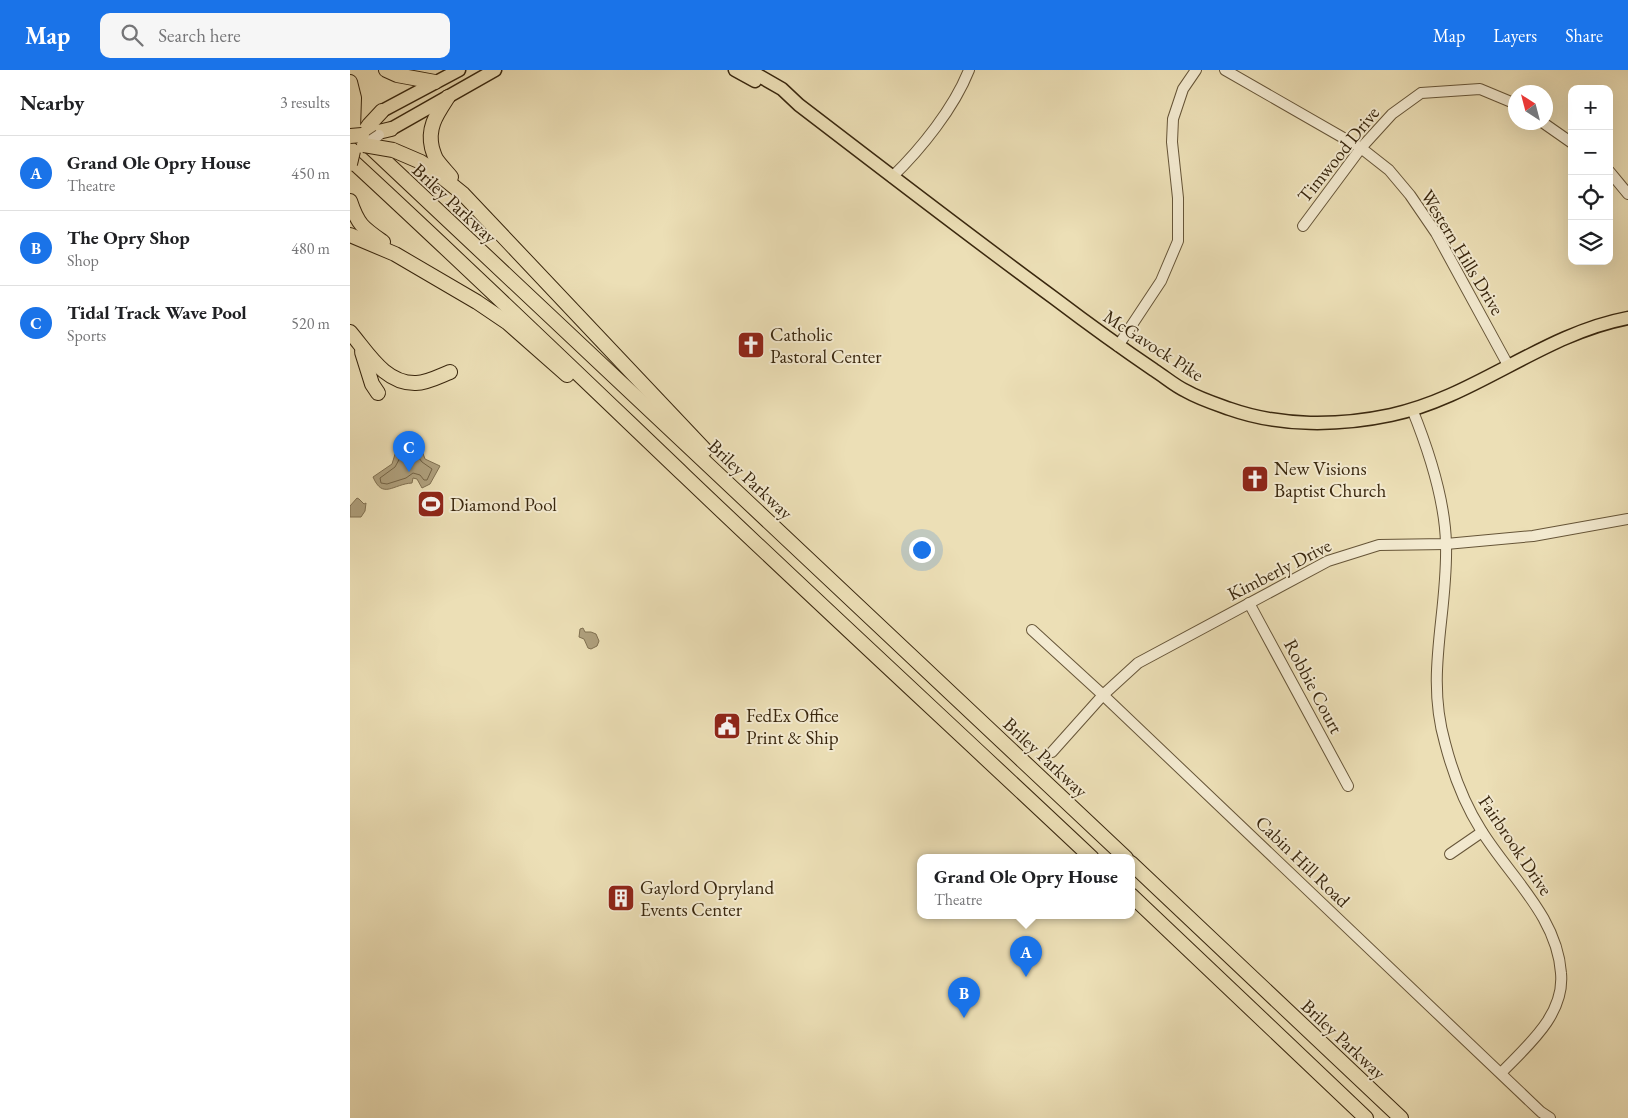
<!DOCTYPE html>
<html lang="en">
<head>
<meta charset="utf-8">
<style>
  body { margin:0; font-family:"EB Garamond",serif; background:#f6f6f6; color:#202124 }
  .controls { position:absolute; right:15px; top:15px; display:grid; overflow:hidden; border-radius:10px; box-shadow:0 5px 20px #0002 }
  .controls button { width:45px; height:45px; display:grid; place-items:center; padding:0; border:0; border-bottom:1px solid #e0e0e0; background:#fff; color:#202124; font:25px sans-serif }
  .compass { position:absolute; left:1158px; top:15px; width:45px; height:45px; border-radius:50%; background:#fff; box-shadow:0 5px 20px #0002; rotate:324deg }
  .you { position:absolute; left:571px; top:479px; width:18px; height:18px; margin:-12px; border:4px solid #fff; border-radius:50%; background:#1a73e8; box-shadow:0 0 0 8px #1a73e833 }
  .badge { display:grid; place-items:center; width:32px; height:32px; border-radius:50%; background:#1a73e8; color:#fff; font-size:16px; font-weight:700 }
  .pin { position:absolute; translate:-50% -41px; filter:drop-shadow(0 1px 2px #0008) }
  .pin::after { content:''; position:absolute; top:26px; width:18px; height:15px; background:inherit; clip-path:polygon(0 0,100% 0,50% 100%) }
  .popup { position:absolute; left:567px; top:784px; width:218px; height:65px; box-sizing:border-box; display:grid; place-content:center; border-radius:10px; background:#fff; filter:drop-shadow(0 1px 4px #0005); font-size:16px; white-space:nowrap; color:#757577 }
  .popup b { font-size:19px; color:#202124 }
  .popup::after { content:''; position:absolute; left:50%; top:100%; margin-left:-10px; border:10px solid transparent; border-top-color:#fff }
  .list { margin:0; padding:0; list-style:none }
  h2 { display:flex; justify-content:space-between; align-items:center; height:65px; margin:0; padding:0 20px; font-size:21px }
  h2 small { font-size:16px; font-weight:400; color:#757577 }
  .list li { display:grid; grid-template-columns:32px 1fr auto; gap:15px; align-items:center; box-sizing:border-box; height:75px; padding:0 20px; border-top:1px solid #e0e0e0 }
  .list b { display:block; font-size:19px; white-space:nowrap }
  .list p { margin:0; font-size:16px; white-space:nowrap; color:#757577 }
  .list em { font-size:16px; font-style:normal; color:#757577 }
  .icon { flex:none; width:28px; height:28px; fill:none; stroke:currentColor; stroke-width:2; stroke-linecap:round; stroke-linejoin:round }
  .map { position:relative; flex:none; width:1278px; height:1048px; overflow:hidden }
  header { display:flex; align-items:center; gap:30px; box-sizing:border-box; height:70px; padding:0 25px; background:#1a73e8; color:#fff }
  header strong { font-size:24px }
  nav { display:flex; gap:28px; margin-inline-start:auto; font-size:18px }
  .search { width:350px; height:45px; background:#f6f6f6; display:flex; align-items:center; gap:12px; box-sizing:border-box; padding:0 18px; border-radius:10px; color:#757577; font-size:19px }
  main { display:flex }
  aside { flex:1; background:#fff }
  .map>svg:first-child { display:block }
  .water { fill:#afa07d; stroke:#807051 }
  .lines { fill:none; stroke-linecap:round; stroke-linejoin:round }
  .shore { stroke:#746446; stroke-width:1 }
  .minor-casing { stroke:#665538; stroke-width:12 }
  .major-casing { stroke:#39270e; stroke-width:15 }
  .highway-casing { stroke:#39270e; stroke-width:16 }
  .minor { stroke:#f3ead0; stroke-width:10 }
  .major { stroke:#ecdfb6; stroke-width:12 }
  .highway { stroke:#ecdfb6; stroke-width:14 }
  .minor-bridge-casing { stroke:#665538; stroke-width:12; stroke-linecap:butt }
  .highway-bridge-casing { stroke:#39270e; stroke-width:16; stroke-linecap:butt }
  .minor-bridge { stroke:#f3ead0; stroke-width:10 }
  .highway-bridge { stroke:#ecdfb6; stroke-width:14 }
  .labels { text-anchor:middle; stroke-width:4; stroke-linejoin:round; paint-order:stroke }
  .street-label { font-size:19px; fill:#39270e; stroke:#f3ead0 }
  .poi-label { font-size:19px; fill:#39270e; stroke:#f3ead0; text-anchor:start }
</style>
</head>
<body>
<header>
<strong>Map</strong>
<div class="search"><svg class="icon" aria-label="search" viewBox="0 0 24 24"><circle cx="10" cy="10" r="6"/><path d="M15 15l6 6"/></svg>Search here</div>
<nav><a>Map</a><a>Layers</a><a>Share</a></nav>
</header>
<main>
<aside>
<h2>Nearby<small>3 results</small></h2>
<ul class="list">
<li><span class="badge">A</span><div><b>Grand Ole Opry House</b><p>Theatre</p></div><em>450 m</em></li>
<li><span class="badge">B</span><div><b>The Opry Shop</b><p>Shop</p></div><em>480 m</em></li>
<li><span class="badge">C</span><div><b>Tidal Track Wave Pool</b><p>Sports</p></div><em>520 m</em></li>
</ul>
</aside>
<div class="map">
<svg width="1278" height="1048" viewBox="0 0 1278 1048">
  <rect width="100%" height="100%" fill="#ecdfb6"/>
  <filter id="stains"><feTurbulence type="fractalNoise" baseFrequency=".004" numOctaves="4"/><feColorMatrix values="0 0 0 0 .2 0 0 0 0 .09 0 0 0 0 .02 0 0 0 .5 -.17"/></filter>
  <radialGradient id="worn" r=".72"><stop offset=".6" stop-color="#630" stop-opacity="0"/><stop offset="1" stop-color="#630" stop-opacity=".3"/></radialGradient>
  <!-- water -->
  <g class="water">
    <path d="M 71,378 L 75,389 L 90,396 L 80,414 L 72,418 L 67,409 L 63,408 L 62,413 C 43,414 33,430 23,407 L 42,394 L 46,381 Z"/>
    <polygon points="7,428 9,429 14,434 16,433 15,441 11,447 0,447 0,436"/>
    <polygon points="233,558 235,562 241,562 246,564 249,571 247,576 241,579 238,578 234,569 229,567 230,559"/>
  </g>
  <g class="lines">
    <!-- shore -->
    <polygon class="shore" points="66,384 72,392 82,399 77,410 74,410 70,405 63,403 56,408 37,414 31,413 30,408 45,397 51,386"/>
    <!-- minor casing -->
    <g class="minor-casing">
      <g id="minor">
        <polyline points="875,0 1011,78 1039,100 1060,125 1086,163 1158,295"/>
        <polyline points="1192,52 1222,73"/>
        <polyline points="1259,101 1278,124"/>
        <path d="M 542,107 C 571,79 604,38 619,0"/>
        <polyline points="953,156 1011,78 1042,44 1071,23 1130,19 1166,34"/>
        <polyline points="768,276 811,211 828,171 828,128 822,72 823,49 833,19 846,0"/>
        <path d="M 1062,339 C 1079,381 1095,429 1096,474 C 1098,544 1075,603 1095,673 C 1103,704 1114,733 1131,760 C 1160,807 1207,846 1211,903 C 1215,945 1177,976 1151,1003"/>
        <polyline points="899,533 998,716"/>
        <polyline points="682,560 753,625 1191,1042 1200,1048"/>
        <polyline points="702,682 753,625 788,593 978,491 1029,475 1096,474 1183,466 1278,449"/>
        <polyline points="1100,784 1132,762"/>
      </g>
    </g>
    <!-- major casing -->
    <g class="major-casing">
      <g id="major">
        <polyline points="385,0 405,11"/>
        <path d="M 399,0 L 432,19 L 449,35 C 534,100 618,165 704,228 C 737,253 770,277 804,300 C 815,307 825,316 836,321 C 850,329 866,334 880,339 C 931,357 989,356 1041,345 C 1125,327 1193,264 1278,248"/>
        <polyline points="32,41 109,0"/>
        <polyline points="41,59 145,0"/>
      </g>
    </g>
    <!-- highway casing -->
    <g class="highway-casing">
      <g id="highway">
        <polyline points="36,0 47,5 85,12"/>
        <polyline points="0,12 4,28 3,59"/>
        <path d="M 98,27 C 87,44 77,57 82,78 C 83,81 84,85 86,89 C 90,95 96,101 101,107"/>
        <polyline points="0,58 776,788"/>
        <polyline points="12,65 19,55 32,41"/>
        <polyline points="16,65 41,59"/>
        <polyline points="43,80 71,92 87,103 113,124 355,380"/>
        <path d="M 0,89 C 113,193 224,300 335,406 C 469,534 606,660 742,788"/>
        <path d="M 0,131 C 8,155 13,158 33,172"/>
        <polyline points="0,165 45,184 127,232 158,253 217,305"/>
        <path d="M 0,262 C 18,283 35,314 66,313 C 77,313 90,306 100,302"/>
        <polyline points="12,282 22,314 28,323"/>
        <polyline points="781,793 1051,1048"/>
        <polyline points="781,825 1016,1048"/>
      </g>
    </g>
    <!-- minor -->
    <use href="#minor" class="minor"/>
    <!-- major -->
    <use href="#major" class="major"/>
    <!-- highway -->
    <use href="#highway" class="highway"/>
    <!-- minor-bridge casing -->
    <g class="minor-bridge-casing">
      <polyline id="minor-bridge" points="14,75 29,65"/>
    </g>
    <!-- highway-bridge casing -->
    <g class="highway-bridge-casing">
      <g id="highway-bridge">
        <polyline points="0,66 12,65"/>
        <polyline points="14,75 43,80"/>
        <polyline points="0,94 3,81"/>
      </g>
    </g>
    <!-- minor-bridge -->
    <use href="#minor-bridge" class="minor-bridge"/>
    <!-- highway-bridge -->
    <use href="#highway-bridge" class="highway-bridge"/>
  </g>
  <!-- icons -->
  <defs>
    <g id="church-square" transform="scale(1.4375)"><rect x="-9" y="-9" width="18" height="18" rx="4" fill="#8f2418" stroke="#f3ead0"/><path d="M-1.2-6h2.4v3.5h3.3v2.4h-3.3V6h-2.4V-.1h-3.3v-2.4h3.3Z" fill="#fff"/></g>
    <g id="stadium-square" transform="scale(1.4375)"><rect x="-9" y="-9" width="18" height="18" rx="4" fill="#8f2418" stroke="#f3ead0"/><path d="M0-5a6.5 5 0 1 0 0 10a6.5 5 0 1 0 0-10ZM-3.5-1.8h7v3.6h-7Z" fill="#fff"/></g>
    <g id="civic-square" transform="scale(1.4375)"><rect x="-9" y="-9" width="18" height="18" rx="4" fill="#8f2418" stroke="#f3ead0"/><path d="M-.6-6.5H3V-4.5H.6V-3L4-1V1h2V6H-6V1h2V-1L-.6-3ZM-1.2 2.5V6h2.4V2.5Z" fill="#fff"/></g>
    <g id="building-square" transform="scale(1.4375)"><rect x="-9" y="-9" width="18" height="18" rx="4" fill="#8f2418" stroke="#f3ead0"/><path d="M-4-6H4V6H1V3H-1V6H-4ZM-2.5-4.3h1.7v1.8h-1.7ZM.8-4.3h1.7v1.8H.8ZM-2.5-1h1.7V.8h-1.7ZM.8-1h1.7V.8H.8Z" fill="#fff"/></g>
  </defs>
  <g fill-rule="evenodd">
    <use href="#church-square" x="401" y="275"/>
    <use href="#church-square" x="905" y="409"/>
    <use href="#stadium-square" x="81" y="434"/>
    <use href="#civic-square" x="377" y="656"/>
    <use href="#building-square" x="271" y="828"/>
  </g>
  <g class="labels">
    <!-- street labels -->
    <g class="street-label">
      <text transform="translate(988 84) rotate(-51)" y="7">Timwood Drive</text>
      <text transform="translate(105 133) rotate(43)" y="7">Briley Parkway</text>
      <text transform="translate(1113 182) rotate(59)" y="7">Western Hills Drive</text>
      <text transform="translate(804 275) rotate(33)" y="7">McGavock Pike</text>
      <text transform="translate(401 409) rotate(43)" y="7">Briley Parkway</text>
      <text transform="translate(929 499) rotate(-27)" y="7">Kimberly Drive</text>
      <text transform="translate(964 616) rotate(62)" y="7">Robbie Court</text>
      <text transform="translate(696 687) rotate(43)" y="7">Briley Parkway</text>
      <text transform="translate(1166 775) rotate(56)" y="7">Fairbrook Drive</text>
      <text transform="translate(953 791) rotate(44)" y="7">Cabin Hill Road</text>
      <text transform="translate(994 969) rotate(43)" y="7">Briley Parkway</text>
    </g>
    <!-- poi labels -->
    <g class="poi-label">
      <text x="420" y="271">Catholic<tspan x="420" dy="22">Pastoral Center</tspan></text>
      <text x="924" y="405">New Visions<tspan x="924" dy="22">Baptist Church</tspan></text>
      <text x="100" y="441">Diamond Pool</text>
      <text x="396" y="652">FedEx Office<tspan x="396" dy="22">Print &amp; Ship</tspan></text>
      <text x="290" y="824">Gaylord Opryland<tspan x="290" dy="22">Events Center</tspan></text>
    </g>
  </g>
  <rect width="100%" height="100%" filter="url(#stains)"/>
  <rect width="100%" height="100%" fill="url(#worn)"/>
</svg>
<div class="controls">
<button>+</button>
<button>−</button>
<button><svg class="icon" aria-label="locate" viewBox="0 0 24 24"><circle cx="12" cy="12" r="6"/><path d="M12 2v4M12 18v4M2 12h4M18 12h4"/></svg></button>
<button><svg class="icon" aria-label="layers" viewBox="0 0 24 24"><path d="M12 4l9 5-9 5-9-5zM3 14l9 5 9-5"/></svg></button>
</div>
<svg class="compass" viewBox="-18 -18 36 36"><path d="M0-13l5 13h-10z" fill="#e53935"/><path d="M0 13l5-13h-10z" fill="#757577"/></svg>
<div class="you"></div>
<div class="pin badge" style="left:676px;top:907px">A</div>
<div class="popup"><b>Grand Ole Opry House</b>Theatre</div>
<div class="pin badge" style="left:614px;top:948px">B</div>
<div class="pin badge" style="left:59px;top:402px">C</div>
</div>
</main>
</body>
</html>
